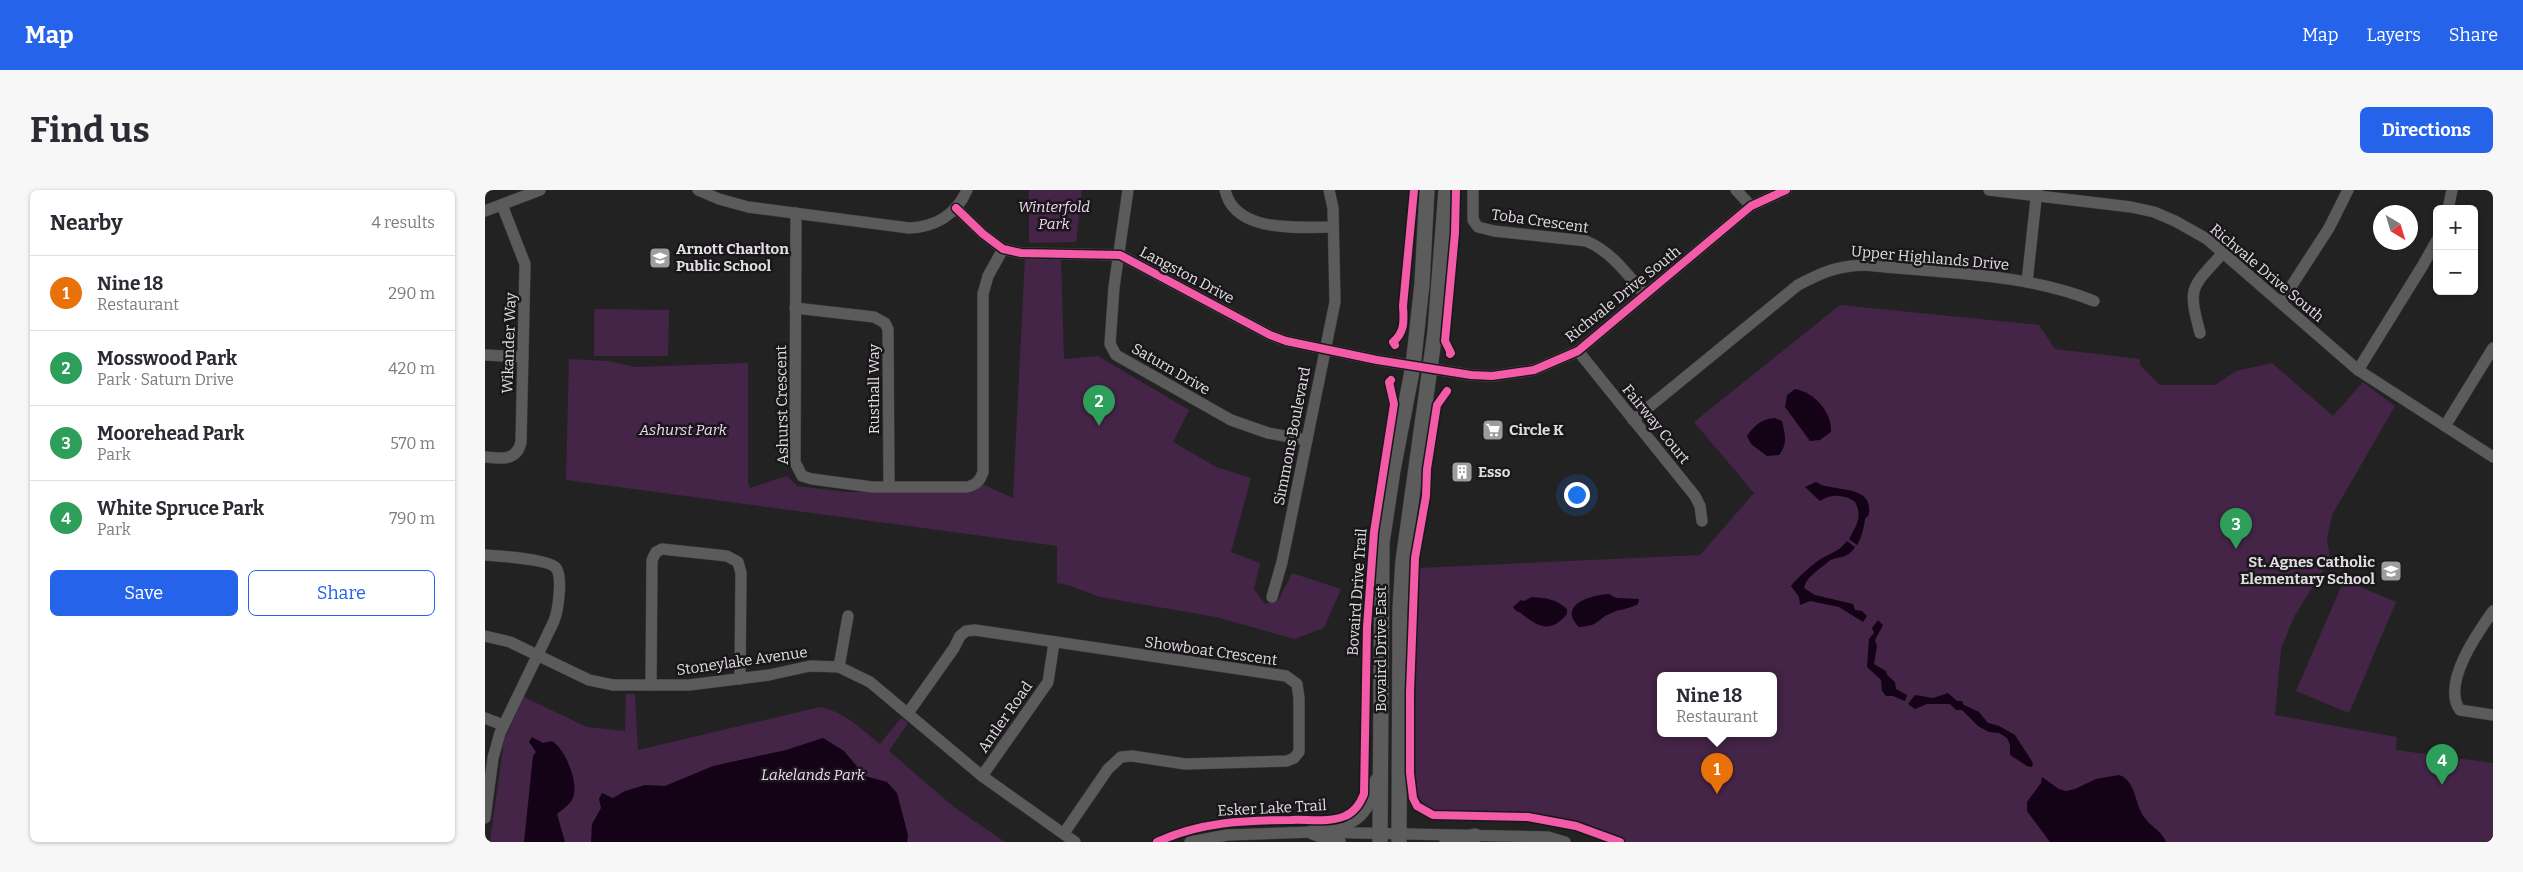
<!DOCTYPE html>
<html lang="en">
<head>
<meta charset="utf-8">
<style>
  body { margin:0; font-family:Bitter,serif; background:#f7f7f7; color:#2b2b33 }
  .controls { position:absolute; right:15px; top:15px; display:grid; overflow:hidden; border-radius:8px; box-shadow:0 1px 4px #0004 }
  .controls button { width:45px; height:45px; display:grid; place-items:center; padding:0; border:0; border-bottom:1px solid #e1e1e2; background:#fff; color:#2b2b33; font:25px sans-serif }
  .compass { position:absolute; left:1888px; top:15px; width:45px; height:45px; border-radius:50%; background:#fff; box-shadow:0 1px 4px #0004; rotate:142deg }
  .you { position:absolute; left:1091px; top:304px; width:18px; height:18px; margin:-12px; border:4px solid #fff; border-radius:50%; background:#1a73e8; box-shadow:0 0 0 8px #1a73e833 }
  .badge { display:grid; place-items:center; width:32px; height:32px; border-radius:50%; background:#2563eb; color:#fff; font-size:16px; font-weight:700 }
  .pin { position:absolute; translate:-50% -41px; filter:drop-shadow(0 1px 2px #0008) }
  .pin::after { content:''; position:absolute; top:26px; width:18px; height:15px; background:inherit; clip-path:polygon(0 0,100% 0,50% 100%) }
  .popup { position:absolute; left:1172px; top:482px; width:120px; height:65px; box-sizing:border-box; display:grid; place-content:center; border-radius:8px; background:#fff; filter:drop-shadow(0 1px 4px #0005); font-size:16px; white-space:nowrap; color:#7c7c81 }
  .popup b { font-size:19px; color:#2b2b33 }
  .popup::after { content:''; position:absolute; left:50%; top:100%; margin-left:-10px; border:10px solid transparent; border-top-color:#fff }
  .list { margin:0; padding:0; list-style:none }
  h2 { display:flex; justify-content:space-between; align-items:center; height:65px; margin:0; padding:0 20px; font-size:21px }
  h2 small { font-size:16px; font-weight:400; color:#7c7c81 }
  .list li { display:grid; grid-template-columns:32px 1fr auto; gap:15px; align-items:center; box-sizing:border-box; height:75px; padding:0 20px; border-top:1px solid #e1e1e2 }
  .list b { display:block; font-size:19px; white-space:nowrap }
  .list p { margin:0; font-size:16px; white-space:nowrap; color:#7c7c81 }
  .list em { font-size:16px; font-style:normal; color:#7c7c81 }
  .actions { display:flex; gap:10px; padding:15px 20px }
  .actions a { flex:1; padding:11px 0; border:1px solid #2563eb; border-radius:8px; text-align:center; font-size:18px; color:#2563eb }
  .actions .main { background:#2563eb; color:#fff }
  .map { position:relative; flex:none; width:2008px; height:652px; overflow:hidden; border-radius:8px }
  header { display:flex; align-items:center; gap:30px; box-sizing:border-box; height:70px; padding:0 25px; background:#2563eb; color:#fff }
  header strong { font-size:24px }
  nav { display:flex; gap:28px; margin-inline-start:auto; font-size:18px }
  .intro { display:flex; align-items:center; justify-content:space-between; box-sizing:border-box; height:120px; padding:0 30px }
  h1 { margin:0; font-size:35px }
  .button { padding:12px 22px; border-radius:8px; background:#2563eb; color:#fff; font-size:18px; font-weight:700 }
  main { display:flex; gap:30px; padding:0 30px }
  aside { flex:1; background:#fff; border-radius:8px; box-shadow:0 1px 4px #0004 }
  .map>svg:first-child { display:block }
  .green { fill:#442447; fill-rule:evenodd }
  .water { fill:#140317 }
  .lines { fill:none; stroke-linecap:round; stroke-linejoin:round }
  .minor-casing { stroke:#3d3c3d; stroke-width:12 }
  .major-casing { stroke:#3d3c3d; stroke-width:16 }
  .minor { stroke:#5b5b5b; stroke-width:11 }
  .major { stroke:#5c5c5c; stroke-width:15 }
  .cycleway-casing { stroke:#1a171a; stroke-width:11 }
  .cycleway { stroke:#f35aa7; stroke-width:8 }
  .labels { text-anchor:middle; stroke-width:5; stroke-linejoin:round; paint-order:stroke }
  .park-label { font-size:15px; font-style:italic; fill:#f4d5f7; stroke:#1a171a }
  .street-label { font-size:15px; fill:#e0dee0; stroke:#1a171a }
  .poi-label { font-size:15px; font-weight:bold; fill:#e0dee0; stroke:#1a171a; text-anchor:start }
</style>
</head>
<body>
<header>
<strong>Map</strong>
<nav><a>Map</a><a>Layers</a><a>Share</a></nav>
</header>
<div class="intro"><h1>Find us</h1><a class="button">Directions</a></div>
<main>
<aside>
<h2>Nearby<small>4 results</small></h2>
<ul class="list">
<li><span class="badge" style="background:#e8710a">1</span><div><b>Nine 18</b><p>Restaurant</p></div><em>290 m</em></li>
<li><span class="badge" style="background:#2e9e5b">2</span><div><b>Mosswood Park</b><p>Park · Saturn Drive</p></div><em>420 m</em></li>
<li><span class="badge" style="background:#2e9e5b">3</span><div><b>Moorehead Park</b><p>Park</p></div><em>570 m</em></li>
<li><span class="badge" style="background:#2e9e5b">4</span><div><b>White Spruce Park</b><p>Park</p></div><em>790 m</em></li>
</ul>
<div class="actions"><a class="main">Save</a><a>Share</a></div>
</aside>
<div class="map">
<svg width="2008" height="652" viewBox="0 0 2008 652">
  <rect width="100%" height="100%" fill="#222"/>
  <!-- green -->
  <g class="green">
    <polygon points="544,0 597,0 591,52 544,53"/>
    <polygon points="540,68 576,69 579,169 613,166 704,220 688,252 731,277 766,288 746,362 775,373 769,399 780,414 794,409 807,383 856,399 839,438 809,449 731,427 615,407 583,395 572,393 572,356 81,290 84,169 124,171 150,177 263,173 263,292 265,298 302,286 312,296 362,302 480,301 497,294 528,308"/>
    <path d="M 1355,115 L 1554,135 L 1570,159 L 1655,169 L 1655,175 L 1675,195 L 1730,195 L 1751,181 L 1787,173 L 1848,226 L 1878,192 L 1910,216 L 1847,325 L 1842,349 L 1845,369 L 1809,427 L 1796,459 L 1790,525 L 1912,547 L 1911,560 L 2008,573 L 2008,652 L 1139,652 L 1069,626 L 943,620 L 928,600 L 933,378 L 1215,365 L 1269,303 L 1209,232 ZM 1176,485 L 1288,485 L 1288,543 L 1176,543 Z"/>
    <polygon points="109,119 184,120 183,166 109,166"/>
    <polygon points="1859,390 1911,412 1864,523 1811,501"/>
    <path d="M 141,504 L 150,504 L 153,560 L 335,517 C 360,522 376,539 395,554 L 416,528 L 423,533 L 404,561 L 469,617 L 520,652 L 5,652 L 19,550 L 39,507 L 102,537 L 140,541 Z"/>
  </g>
  <!-- water -->
  <g class="water">
    <path d="M 1310,199 C 1329,202 1347,222 1346,242 L 1335,250 L 1325,251 L 1300,217 L 1302,205 Z"/>
    <path d="M 1290,228 L 1297,231 C 1300,244 1303,254 1294,265 L 1282,266 L 1266,254 L 1262,246 C 1270,235 1276,229 1290,228 Z"/>
    <path d="M 1331,292 C 1346,303 1388,293 1384,323 C 1383,328 1381,326 1380,330 C 1379,337 1376,349 1372,355 L 1364,349 C 1371,336 1378,327 1370,312 C 1360,304 1345,304 1335,311 L 1320,297 Z"/>
    <path d="M 1362,351 L 1370,357 C 1361,371 1351,365 1343,372 C 1336,378 1321,387 1319,398 L 1330,405 L 1368,414 L 1370,420 L 1377,421 L 1382,426 L 1378,432 L 1354,417 L 1325,411 L 1315,415 L 1314,407 L 1306,396 C 1312,388 1331,371 1339,367 C 1349,362 1355,360 1362,351 Z"/>
    <path d="M 1124,404 L 1131,408 L 1154,409 L 1153,414 C 1144,419 1135,419 1126,423 C 1112,429 1115,436 1094,437 C 1072,414 1107,405 1124,404 Z"/>
    <path d="M 1047,407 C 1061,408 1071,409 1082,419 L 1082,424 C 1066,443 1054,438 1037,424 C 1033,421 1030,421 1028,417 L 1036,410 L 1039,411 Z"/>
    <polygon points="1393,430 1398,435 1390,450 1392,456 1389,474 1401,481 1402,485 1410,492 1411,499 1422,505 1420,511 1408,506 1401,506 1397,501 1396,490 1382,477 1384,449 1389,443 1387,438"/>
    <polygon points="1463,503 1472,511 1477,511 1479,515 1494,522 1503,533 1514,536 1530,545 1548,573 1547,577 1542,576 1525,565 1525,555 1522,548 1514,543 1504,542 1493,536 1477,520 1471,520 1465,514 1442,514 1430,519 1423,514 1430,505 1448,508"/>
    <path d="M 47,547 L 58,553 L 67,551 C 80,559 92,589 89,604 C 88,613 78,619 72,624 L 80,652 L 39,652 L 48,566 L 51,562 L 44,552 Z"/>
    <polygon points="338,548 359,561 380,586 402,592 412,603 423,645 422,652 106,652 107,634 116,618 114,609 117,603 128,608 140,601 160,595 180,596 228,576 301,560"/>
    <path d="M 1634,585 C 1652,591 1649,615 1660,628 C 1666,637 1677,641 1681,652 L 1565,652 L 1542,621 L 1542,612 L 1556,593 L 1557,587 L 1574,599 L 1581,601 L 1590,599 L 1611,589 Z"/>
  </g>
  <g class="lines">
    <!-- minor casing -->
    <g class="minor-casing">
      <g id="minor">
        <path d="M 213,0 L 234,9 L 263,17 L 424,38 C 450,37 471,25 482,0"/>
        <polyline points="643,0 629,97 625,154 631,165 746,230 783,243 822,250"/>
        <path d="M 740,0 C 750,44 814,37 848,37"/>
        <path d="M 988,0 L 988,30 L 993,37 L 1009,41 L 1101,51 C 1126,61 1142,84 1160,105"/>
        <polyline points="1251,0 1266,16"/>
        <polyline points="1504,0 1646,17 1669,22 1690,31 1722,49 1873,180 2008,267"/>
        <polyline points="471,18 498,44 518,59 536,63 635,65 785,145 801,151 892,170 986,185 1007,186 1049,180 1093,161 1266,16 1301,0"/>
        <polyline points="1963,19 1967,0"/>
        <polyline points="0,21 55,0"/>
        <path d="M 311,23 L 310,272 L 317,286 L 327,289 L 387,297 L 482,297 C 491,295 495,291 498,282 L 498,104 L 503,86 L 518,59"/>
        <polyline points="1542,92 1552,0"/>
        <polyline points="1796,112 1844,38 1863,0"/>
        <polyline points="310,118 389,127 400,133 403,139 404,297"/>
        <path d="M 1715,143 C 1703,97 1705,99 1737,64"/>
        <polyline points="1093,161 1210,306 1215,316 1217,331"/>
        <polyline points="0,165 38,167"/>
        <polyline points="1873,180 1938,75 1952,50"/>
        <path d="M 1148,230 L 1313,95 C 1338,82 1351,76 1380,75 C 1454,83 1541,83 1609,111"/>
        <polyline points="1960,236 2008,158"/>
        <path d="M 0,267 C 16,269 32,271 36,252 L 40,74 L 17,15"/>
        <path d="M 0,365 C 13,366 64,369 71,378 C 78,387 73,421 69,431 L 15,543 L 8,568 L 0,628"/>
        <polyline points="787,407 797,372 850,112 848,18 844,0"/>
        <path d="M 2008,421 C 1993,442 1956,494 1975,520 L 2008,525"/>
        <polyline points="0,446 25,452 104,490 128,495 204,495 284,485 325,476 354,477 385,492 497,586 590,652"/>
        <polyline points="354,477 363,426"/>
        <polyline points="166,495 167,370 171,362 177,359 242,366 253,372 256,383 255,489"/>
        <polyline points="423,523 469,458 475,446 481,441 490,440 801,486 812,494 814,508 814,562 809,568 802,571 700,574 647,566 636,567 623,579 579,643"/>
        <polyline points="0,528 18,535"/>
        <polyline points="497,586 563,492 569,453"/>
        <polyline points="705,652 742,645 828,642 1063,647 1080,652"/>
      </g>
    </g>
    <!-- major casing -->
    <g class="major-casing">
      <g id="major">
        <path d="M 828,642 C 869,631 876,633 892,591"/>
        <polyline points="828,642 853,652"/>
        <polyline points="895,652 897,353 908,280 928,176 937,94 942,0"/>
        <polyline points="914,652 915,419 918,371 950,142 961,0"/>
        <polyline points="962,652 990,646"/>
      </g>
    </g>
    <!-- minor -->
    <use href="#minor" class="minor"/>
    <!-- major -->
    <use href="#major" class="major"/>
    <!-- cycleway casing -->
    <g class="cycleway-casing">
      <g id="cycleway">
        <polyline points="471,18 498,44 518,59 536,63 635,65 785,145 801,151 892,170 986,185 1007,186 1049,180 1093,161 1266,16 1301,0"/>
        <path d="M 910,155 L 908,152 C 920,142 919,131 918,116 L 929,0"/>
        <polyline points="965,164 966,163 960,151 970,43 971,0"/>
        <polyline points="962,201 952,215 942,279 941,306 930,368 925,502 925,583 928,608 932,616 948,625 1043,627 1091,636 1135,652"/>
        <path d="M 672,652 C 715,632 760,630 806,630 C 822,629 845,633 860,626 C 870,622 875,614 879,604 L 882,437 L 889,342 L 909,214 L 904,192 L 906,190"/>
      </g>
    </g>
    <!-- cycleway -->
    <use href="#cycleway" class="cycleway"/>
  </g>
  <!-- icons -->
  <defs>
    <g id="school-square" transform="scale(1.125)"><rect x="-9" y="-9" width="18" height="18" rx="4" fill="#9e9c9e" stroke="#1a171a"/><path d="M0-5L7-2L0 1L-7-2ZM-4 1L0 2.5L4 1V4Q0 6-4 4Z" fill="#fff"/></g>
    <g id="supermarket-square" transform="scale(1.125)"><rect x="-9" y="-9" width="18" height="18" rx="4" fill="#9e9c9e" stroke="#1a171a"/><path d="M-6-5.5h2.5l.6 2H6L4.5 2H-2.5L-4.4-4H-6ZM-1.5 3.2a1.3 1.3 0 1 0 .1 0ZM3 3.2a1.3 1.3 0 1 0 .1 0Z" fill="#fff"/></g>
    <g id="building-square" transform="scale(1.125)"><rect x="-9" y="-9" width="18" height="18" rx="4" fill="#9e9c9e" stroke="#1a171a"/><path d="M-4-6H4V6H1V3H-1V6H-4ZM-2.5-4.3h1.7v1.8h-1.7ZM.8-4.3h1.7v1.8H.8ZM-2.5-1h1.7V.8h-1.7ZM.8-1h1.7V.8H.8Z" fill="#fff"/></g>
  </defs>
  <g fill-rule="evenodd">
    <use href="#school-square" x="175" y="68"/>
    <use href="#supermarket-square" x="1008" y="240"/>
    <use href="#building-square" x="977" y="282"/>
    <use href="#school-square" x="1906" y="381"/>
  </g>
  <g class="labels">
    <!-- park labels -->
    <g class="park-label">
      <text x="569" y="22">Winterfold<tspan x="569" dy="17">Park</tspan></text>
      <text x="198" y="245">Ashurst Park</text>
      <text x="328" y="590">Lakelands Park</text>
    </g>
    <!-- street labels -->
    <g class="street-label">
      <text transform="translate(1055 31) rotate(8)" y="5">Toba Crescent</text>
      <text transform="translate(1445 68) rotate(5)" y="5">Upper Highlands Drive</text>
      <text transform="translate(1782 83) rotate(40)" y="5">Richvale Drive South</text>
      <text transform="translate(702 85) rotate(28)" y="5">Langston Drive</text>
      <text transform="translate(1138 104) rotate(-39)" y="5">Richvale Drive South</text>
      <text transform="translate(24 153) rotate(-88)" y="5">Wikander Way</text>
      <text transform="translate(686 179) rotate(30)" y="5">Saturn Drive</text>
      <text transform="translate(389 199) rotate(-90)" y="5">Rusthall Way</text>
      <text transform="translate(297 215) rotate(-91)" y="5">Ashurst Crescent</text>
      <text transform="translate(1171 234) rotate(51)" y="5">Fairway Court</text>
      <text transform="translate(807 246) rotate(-79)" y="5">Simmons Boulevard</text>
      <text transform="translate(872 402) rotate(-86)" y="5">Bovaird Drive Trail</text>
      <text transform="translate(896 459) rotate(-90)" y="5">Bovaird Drive East</text>
      <text transform="translate(726 461) rotate(8)" y="5">Showboat Crescent</text>
      <text transform="translate(257 471) rotate(-8)" y="5">Stoneylake Avenue</text>
      <text transform="translate(520 527) rotate(-55)" y="5">Antler Road</text>
      <text transform="translate(787 618) rotate(-3)" y="5">Esker Lake Trail</text>
    </g>
    <!-- poi labels -->
    <g class="poi-label">
      <text x="191" y="64">Arnott Charlton<tspan x="191" dy="17">Public School</tspan></text>
      <text x="1024" y="245">Circle K</text>
      <text x="993" y="287">Esso</text>
      <text x="1890" y="377" text-anchor="end">St. Agnes Catholic<tspan x="1890" dy="17">Elementary School</tspan></text>
    </g>
  </g>
</svg>
<div class="controls">
<button>+</button>
<button>−</button>
</div>
<svg class="compass" viewBox="-18 -18 36 36"><path d="M0-13l5 13h-10z" fill="#e53935"/><path d="M0 13l5-13h-10z" fill="#7c7c81"/></svg>
<div class="you"></div>
<div class="pin badge" style="left:1232px;top:604px;background:#e8710a">1</div>
<div class="popup"><b>Nine 18</b>Restaurant</div>
<div class="pin badge" style="left:614px;top:236px;background:#2e9e5b">2</div>
<div class="pin badge" style="left:1751px;top:359px;background:#2e9e5b">3</div>
<div class="pin badge" style="left:1957px;top:595px;background:#2e9e5b">4</div>
</div>
</main>
</body>
</html>
